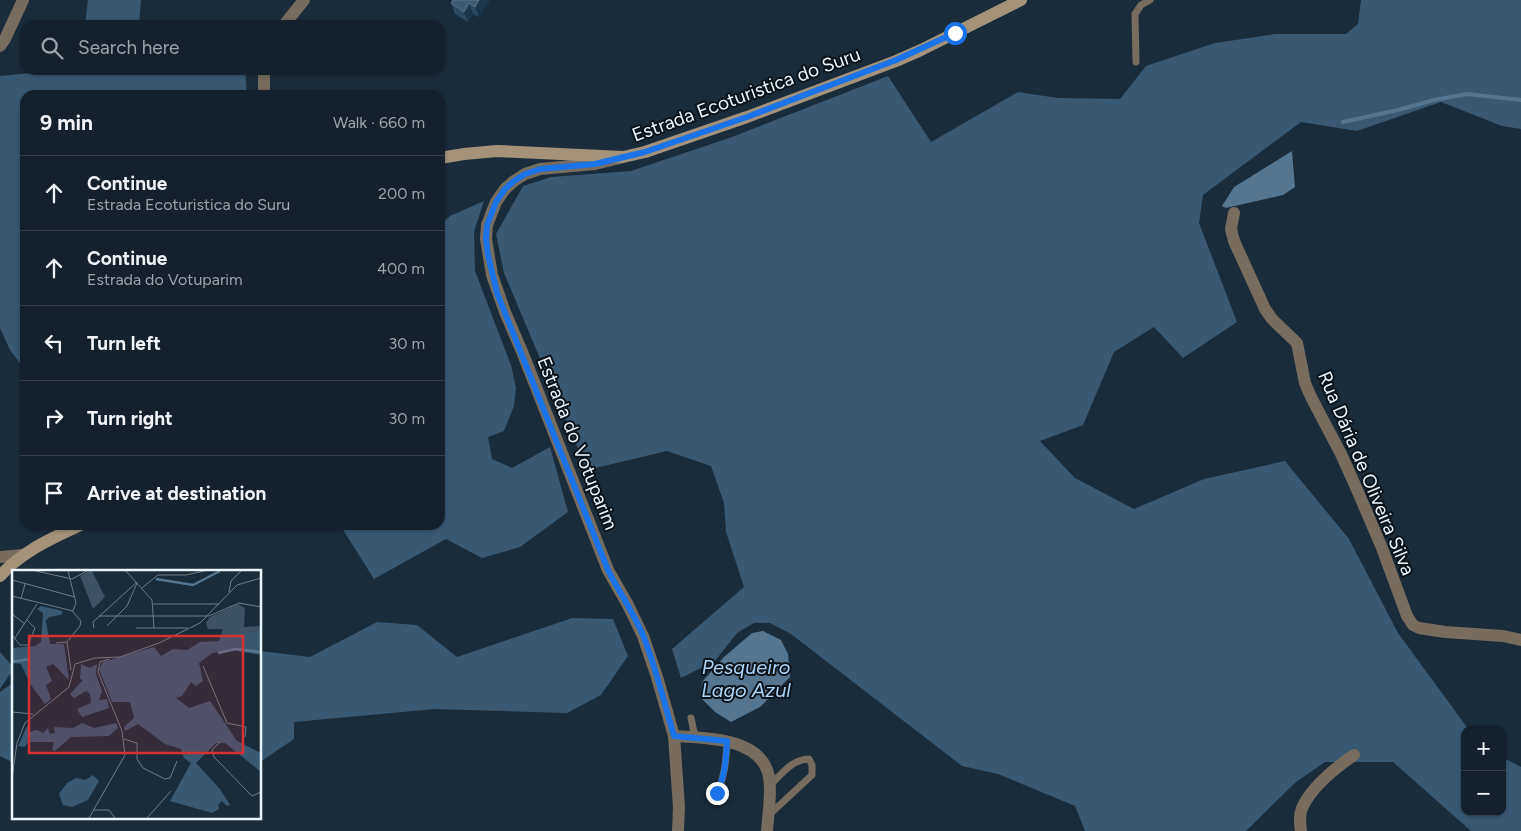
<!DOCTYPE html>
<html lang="en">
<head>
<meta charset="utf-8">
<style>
  body { margin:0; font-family:Figtree,sans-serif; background:#1d2833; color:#f1f3f6 }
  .controls { position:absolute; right:15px; bottom:15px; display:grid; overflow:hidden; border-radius:10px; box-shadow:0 1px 4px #0004 }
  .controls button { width:45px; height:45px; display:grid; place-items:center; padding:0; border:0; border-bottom:1px solid #333e47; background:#14202b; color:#f1f3f6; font:25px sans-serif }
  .stop { position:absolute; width:15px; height:15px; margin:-11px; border:4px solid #1a73e8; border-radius:50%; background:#fff }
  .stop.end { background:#1a73e8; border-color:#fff; box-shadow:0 1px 5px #0008 }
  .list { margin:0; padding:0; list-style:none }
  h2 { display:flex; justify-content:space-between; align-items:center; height:65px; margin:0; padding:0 20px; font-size:21px }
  h2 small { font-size:16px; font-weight:400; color:#9da3a9 }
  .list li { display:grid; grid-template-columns:32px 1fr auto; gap:15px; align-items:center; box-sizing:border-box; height:75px; padding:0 20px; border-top:1px solid #333e47 }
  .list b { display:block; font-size:19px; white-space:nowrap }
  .list p { margin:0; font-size:16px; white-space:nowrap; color:#9da3a9 }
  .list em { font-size:16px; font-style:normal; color:#9da3a9 }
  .icon { flex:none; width:28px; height:28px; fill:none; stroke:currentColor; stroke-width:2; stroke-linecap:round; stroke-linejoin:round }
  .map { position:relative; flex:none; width:1521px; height:831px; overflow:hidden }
  .search { position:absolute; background:#14202b; box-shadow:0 1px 4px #0004; left:20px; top:20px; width:425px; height:55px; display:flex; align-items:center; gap:12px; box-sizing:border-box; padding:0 18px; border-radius:15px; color:#9da3a9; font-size:19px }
  .panel { position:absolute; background:#14202b; box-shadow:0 1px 4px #0004; left:20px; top:90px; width:425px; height:440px; border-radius:15px }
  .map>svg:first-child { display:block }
  .forest { fill:#395872 }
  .water { fill:#557691 }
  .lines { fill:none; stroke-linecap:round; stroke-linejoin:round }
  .stream { stroke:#557691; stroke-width:4 }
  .service { stroke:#776c5e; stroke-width:7 }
  .minor { stroke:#776c5e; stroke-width:12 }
  .tertiary { stroke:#776c5e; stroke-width:12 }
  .secondary { stroke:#a4927b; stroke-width:12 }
  .wall { fill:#2b4960 }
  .shaded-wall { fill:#1c3549 }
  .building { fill:#405b71; stroke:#5a7487 }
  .route { stroke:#1a73e8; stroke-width:6 }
  .labels { text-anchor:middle; stroke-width:4; stroke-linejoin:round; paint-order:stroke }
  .street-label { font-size:19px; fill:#eaf5fe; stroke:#0b1319 }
  .water-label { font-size:20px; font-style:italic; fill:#a9d5fa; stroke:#0b1319 }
  .inset-river { fill:none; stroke:#557691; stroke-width:2.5 }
  .inset-road { fill:none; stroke:#6d7c88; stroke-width:1 }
  .view { fill:#d73233; fill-opacity:0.15; stroke:#d73233; stroke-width:2.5 }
  .inset-edge { fill:none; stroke:#eaf5fe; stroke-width:2.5 }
</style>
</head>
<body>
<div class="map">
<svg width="1521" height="831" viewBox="0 0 1521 831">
  <rect width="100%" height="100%" fill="#1a2b39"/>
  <!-- forest -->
  <g class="forest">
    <polygon points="88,0 141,0 139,25 85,25"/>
    <polygon points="1361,0 1521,0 1521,129 1502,126 1441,102 1357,131 1301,122 1203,195 1199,223 1237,322 1183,358 1154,327 1114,352 1083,425 1040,441 1075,478 1134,509 1204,479 1285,461 1349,539 1398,633 1469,730 1465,730 1465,812 1502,812 1502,757 1521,767 1521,831 1471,831 1393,762 1325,762 1296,782 1246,831 1085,831 1075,806 998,774 962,766 791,634 770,623 754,623 737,633 715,661 681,678 672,649 744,587 726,532 724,503 711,466 667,451 587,470 504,273 496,234 523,186 551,177 631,171 732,137 888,76 931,142 1018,92 1058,98 1120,99 1146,66 1215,43 1275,34 1346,34 1358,24"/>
    <polygon points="44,70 245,70 247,95 25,95 25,370 10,350 0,328 0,76 41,72"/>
    <polygon points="484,201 474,232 475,271 511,365 516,388 514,406 504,431 488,437 492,459 512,468 550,447 568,512 520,547 482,558 446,539 374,579 340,525 440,525 440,225 450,216"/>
    <polygon points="572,618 613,619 628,656 601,695 567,713 435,709 294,722 294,739 260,762 260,651 310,657 377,622 417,625 457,657"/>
    <polygon points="0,652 14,668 0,689"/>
    <polygon points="14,682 14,763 0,756 0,692"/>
  </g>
  <!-- water -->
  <g class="water">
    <polygon points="1292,151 1295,187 1283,195 1226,208 1222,206 1234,187"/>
    <polygon points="763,631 781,640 788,654 790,677 760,707 731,722 715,712 701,698 702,682 724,657 752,633"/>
  </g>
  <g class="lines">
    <!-- stream -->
    <polyline class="stream" points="1343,122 1398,110 1434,100 1467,94 1521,100"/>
    <!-- service -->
    <g class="service">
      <polyline points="1136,62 1135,14 1141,5 1150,0"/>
      <polyline points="691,718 695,737"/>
      <path d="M 769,786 C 781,775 792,759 809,759 L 812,765 L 812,775 L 770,814"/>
      <path d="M 717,793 C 725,776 726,760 727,741"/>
    </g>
    <!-- minor -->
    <g class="minor">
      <polyline points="284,25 304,0"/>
      <polyline points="0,46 5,39 23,0"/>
      <polyline points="264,70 264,95"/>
      <polyline points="1234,213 1231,229 1234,241 1265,309 1272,319 1297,343 1305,383 1311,397 1341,454 1355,485 1382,548 1407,616 1413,625 1419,628 1445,632 1503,636 1521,640"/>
      <polyline points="0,557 23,555"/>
      <path d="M 674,736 C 705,738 762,737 769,777 C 772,794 768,814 767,831"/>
      <path d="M 1301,831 C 1300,823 1299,815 1302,808 C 1312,786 1335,768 1354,755"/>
    </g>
    <!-- tertiary -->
    <polyline class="tertiary" points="620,158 595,164 540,169 525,174 514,181 505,189 496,202 487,225 486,239 492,275 505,312 523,354 608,570 628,605 643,636 657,677 674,736 679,807 678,831"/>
    <!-- secondary -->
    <g class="secondary">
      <polyline points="440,158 464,154 497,151 623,157 645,152 747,117 896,61 921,50 1021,0"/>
      <path d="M 0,576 C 22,551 51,539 80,525"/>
    </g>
  </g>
  <!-- wall -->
  <polygon class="wall" points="453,0 490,0 479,17 473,14 468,22 455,14 451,3"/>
  <!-- shaded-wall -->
  <g class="shaded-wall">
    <polygon points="479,0 490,0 479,17 475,7"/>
    <polygon points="469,3 473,14 468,22 464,12"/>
  </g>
  <!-- building -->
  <polygon class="building" points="453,0 479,0 475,7 469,3 464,12 451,3"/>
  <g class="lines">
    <!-- route -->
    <path class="route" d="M 717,793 C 725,776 726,760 727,741 L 674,736 C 664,702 656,668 643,635 C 633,612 619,592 608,570 L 497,293 L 488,255 L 486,239 L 487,225 L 496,202 L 505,189 L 514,181 L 525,174 L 540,169 L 595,164 L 645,152 L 747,117 L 896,60 L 955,33"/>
  </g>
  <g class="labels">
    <!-- street labels -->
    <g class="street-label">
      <text transform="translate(746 94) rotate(-20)" y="7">Estrada Ecoturistica do Suru</text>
      <text transform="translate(578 443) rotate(68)" y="7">Estrada do Votuparim</text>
      <text transform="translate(1367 473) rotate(67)" y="7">Rua Dária de Oliveira Silva</text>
    </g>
    <!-- water labels -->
    <g class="water-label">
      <text x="746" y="674">Pesqueiro<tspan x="746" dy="23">Lago Azul</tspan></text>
    </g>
  </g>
  <!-- overview -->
  <g transform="translate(12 570)">
    <rect width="249" height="249" fill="#1a2b39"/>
    <path d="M 77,1 L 80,1 L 93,27 L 81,39 L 68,6 ZM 226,34 L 233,38 L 232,57 L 249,56 L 249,63 L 209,65 L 211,59 L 196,59 L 194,53 L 198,47 Z" fill="#3e5263"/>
    <path d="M 29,36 L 51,41 L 49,45 L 37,47 L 34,51 L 38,74 L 52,74 L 57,110 L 41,94 L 34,97 L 40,111 L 34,115 L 39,129 L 33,134 L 19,115 L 9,94 L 0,93 L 0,78 L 23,76 L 29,72 L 31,43 L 25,39 ZM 240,62 L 249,63 L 249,85 L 220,80 L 200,83 L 187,93 L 191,111 L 184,116 L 179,112 L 170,126 L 164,128 L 177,138 L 198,131 L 225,171 L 249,183 L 249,202 L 213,173 L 204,173 L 184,193 L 208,219 L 218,235 L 215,236 L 210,231 L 206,235 L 207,239 L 200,243 L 158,231 L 179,193 L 172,188 L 169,179 L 153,174 L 126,154 L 113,161 L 112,157 L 122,148 L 118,132 L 100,132 L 87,99 L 91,92 L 142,77 L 149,86 L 161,79 L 175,80 L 188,72 L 207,71 L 209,65 ZM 69,94 L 78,98 L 85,94 L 84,104 L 90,121 L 87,130 L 95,129 L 97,138 L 70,147 L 65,139 L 79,133 L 78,124 L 74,121 L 62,128 L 58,124 L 71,110 L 68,109 ZM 70,153 L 82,158 L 104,153 L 106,158 L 97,166 L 59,167 L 43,181 L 40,180 L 42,172 L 17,172 L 12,177 L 6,176 L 16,154 L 18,162 L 25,160 L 31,163 L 36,158 L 38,164 L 43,163 L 42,157 L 61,158 ZM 81,205 L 87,211 L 76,230 L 60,237 L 51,235 L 47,224 L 55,213 L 64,208 L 73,210 Z" fill="#395872"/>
    <path class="inset-river" d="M 144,9 L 181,15 L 208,1M 206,83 L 224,79 L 249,82M 0,92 L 17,89"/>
    <path class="inset-road" d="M 24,1 L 60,9 L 75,1M 114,1 L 140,30 L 142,58M 0,10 L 63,27M 130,18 L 146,5 L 174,5 L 192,1M 217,22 L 219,11 L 229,1M 0,26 L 61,41 L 64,33 L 56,1M 9,29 L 13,14M 141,34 L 207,34M 0,44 L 13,54M 87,46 L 197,46 L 227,33 L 249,37M 95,56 L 115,36 L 125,13M 82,58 L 81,52 L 125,12M 124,58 L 176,58M 0,65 L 8,75 L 16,75 L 23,58 L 15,50M 3,68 L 25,34M 55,72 L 59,100M 44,73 L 55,72 L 68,56 L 69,51 L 60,41M 191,96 L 215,153 L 234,157 L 233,167M 0,142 L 21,144M 112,169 L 125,173 L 125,189 L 131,198 L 153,209 L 158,208 L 165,191M 208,172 L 200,180 L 202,187 L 240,226 L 249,222M 0,209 L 5,173 L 13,153 L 57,117 L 63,94 L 83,88 L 108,87 L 147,73 L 188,53 L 225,15 L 249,8M 81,240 L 97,240 L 103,248M 77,248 L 113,185 L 110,161 L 86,102 L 88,92 L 97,89M 135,248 L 159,221"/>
    <path class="view" d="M 17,66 L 231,66 L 231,183 L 17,183 Z"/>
    <rect width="249" height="249" class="inset-edge"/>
  </g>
</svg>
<div class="controls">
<button>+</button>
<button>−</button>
</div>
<div class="stop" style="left:955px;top:33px"></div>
<div class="stop end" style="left:717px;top:793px"></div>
<div class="search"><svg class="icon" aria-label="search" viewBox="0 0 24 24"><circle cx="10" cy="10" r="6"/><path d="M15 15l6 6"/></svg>Search here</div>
<section class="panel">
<h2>9 min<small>Walk · 660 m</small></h2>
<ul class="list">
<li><svg class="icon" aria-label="ahead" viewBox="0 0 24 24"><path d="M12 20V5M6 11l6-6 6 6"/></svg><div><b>Continue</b><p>Estrada Ecoturistica do Suru</p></div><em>200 m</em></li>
<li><svg class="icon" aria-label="ahead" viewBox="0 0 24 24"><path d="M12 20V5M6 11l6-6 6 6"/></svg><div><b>Continue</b><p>Estrada do Votuparim</p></div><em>400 m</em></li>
<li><svg class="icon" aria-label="left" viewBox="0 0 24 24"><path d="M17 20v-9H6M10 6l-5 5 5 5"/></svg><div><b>Turn left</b></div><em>30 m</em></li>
<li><svg class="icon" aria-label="right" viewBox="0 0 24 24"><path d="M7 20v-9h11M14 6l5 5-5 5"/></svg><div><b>Turn right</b></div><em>30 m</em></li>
<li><svg class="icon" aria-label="arrive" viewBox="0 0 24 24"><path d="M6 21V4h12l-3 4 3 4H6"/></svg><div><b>Arrive at destination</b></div></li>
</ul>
</section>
</div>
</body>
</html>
